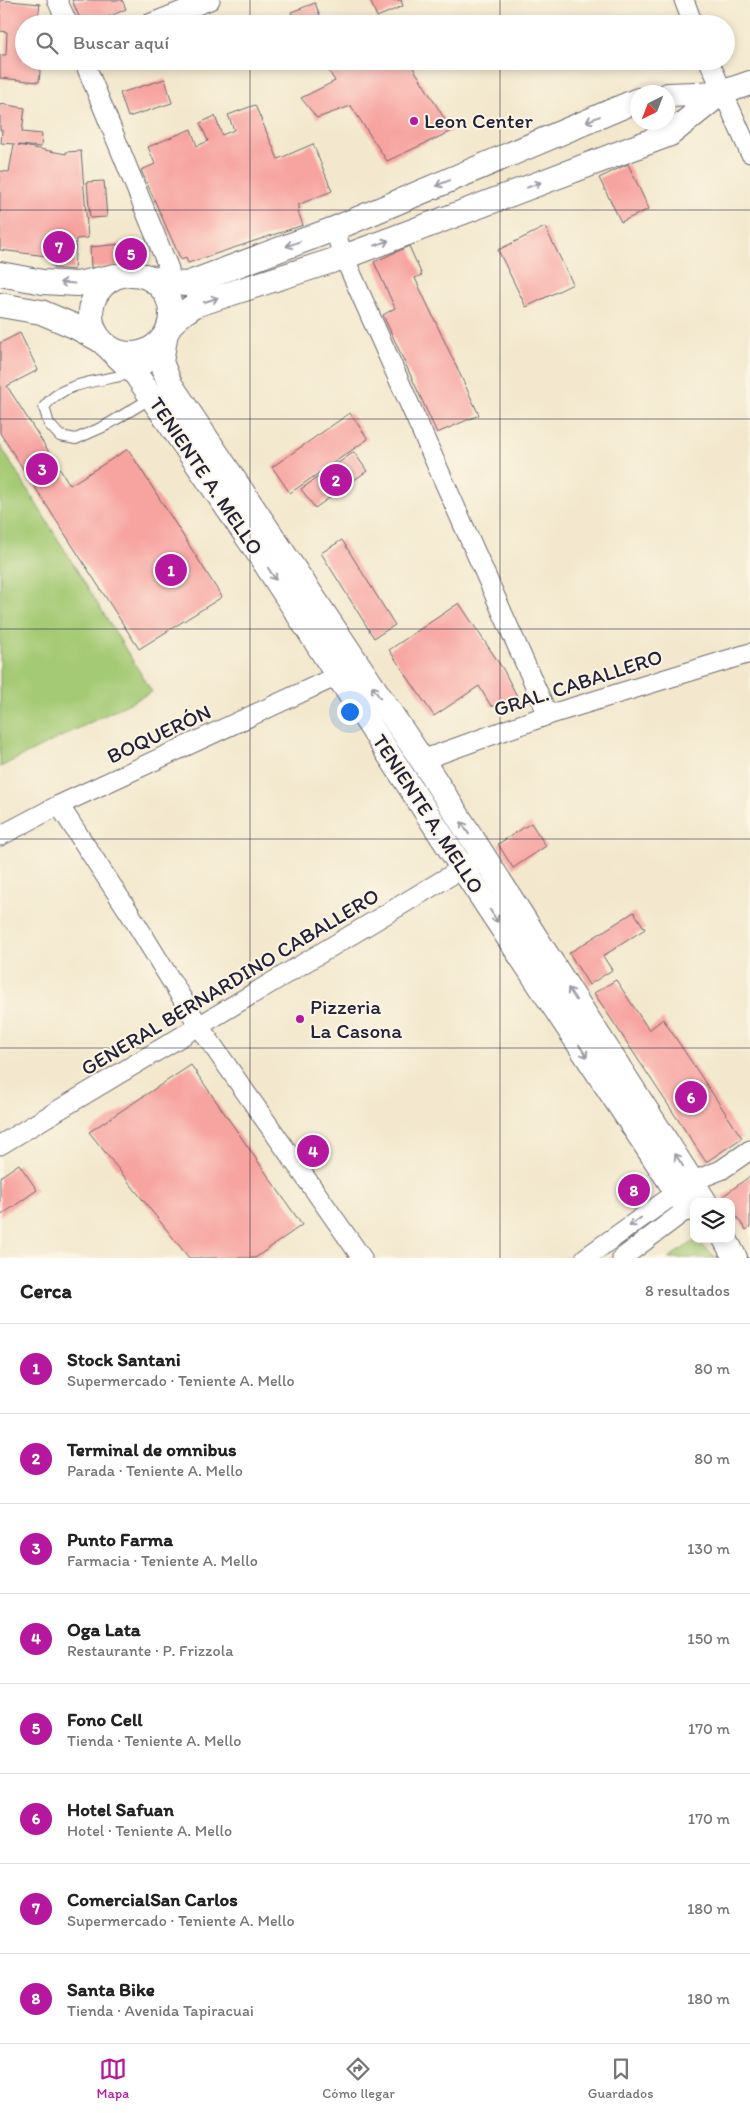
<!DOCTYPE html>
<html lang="es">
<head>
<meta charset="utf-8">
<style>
  body { margin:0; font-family:Itim,sans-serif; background:#f6f6f6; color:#222 }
  .controls { position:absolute; right:15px; bottom:15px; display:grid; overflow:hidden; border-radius:10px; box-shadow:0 2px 8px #0003 }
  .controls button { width:45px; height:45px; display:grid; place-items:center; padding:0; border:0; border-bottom:1px solid #e0e0e0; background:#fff; color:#222; font:25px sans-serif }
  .compass { position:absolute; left:630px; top:85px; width:45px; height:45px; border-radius:50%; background:#fff; box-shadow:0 2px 8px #0003; rotate:222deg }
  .you { position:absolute; left:349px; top:711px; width:18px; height:18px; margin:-12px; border:4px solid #fff; border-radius:50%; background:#1a73e8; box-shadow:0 0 0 8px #1a73e833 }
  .badge { display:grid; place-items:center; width:32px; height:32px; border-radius:50%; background:#b5179e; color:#fff; font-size:16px; font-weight:700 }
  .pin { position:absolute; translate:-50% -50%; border:2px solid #fff; box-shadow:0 1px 5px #0006 }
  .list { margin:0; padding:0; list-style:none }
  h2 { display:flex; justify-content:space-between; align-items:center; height:65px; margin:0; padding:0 20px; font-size:21px }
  h2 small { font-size:16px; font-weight:400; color:#767676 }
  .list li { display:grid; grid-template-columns:32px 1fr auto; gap:15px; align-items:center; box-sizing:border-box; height:90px; padding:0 20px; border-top:1px solid #e0e0e0 }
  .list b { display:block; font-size:19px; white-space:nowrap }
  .list p { margin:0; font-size:16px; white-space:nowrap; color:#767676 }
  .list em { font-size:16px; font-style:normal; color:#767676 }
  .icon { flex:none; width:28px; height:28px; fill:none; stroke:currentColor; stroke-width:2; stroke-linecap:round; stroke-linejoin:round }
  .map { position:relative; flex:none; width:750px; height:1258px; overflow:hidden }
  .search { position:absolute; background:#fff; box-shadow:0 2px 8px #0003; left:15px; right:15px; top:15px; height:55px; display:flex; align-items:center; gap:12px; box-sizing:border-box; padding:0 18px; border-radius:28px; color:#767676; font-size:19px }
  .sheet { height:785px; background:#fff }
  nav { display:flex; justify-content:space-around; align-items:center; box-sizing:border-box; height:70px; border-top:1px solid #e0e0e0; background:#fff; font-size:14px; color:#767676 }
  nav a { display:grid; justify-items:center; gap:2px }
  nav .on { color:#b5179e }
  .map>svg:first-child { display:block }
  .green { fill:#a5ca74; stroke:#647658 }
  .building { fill:#f7a4a1 }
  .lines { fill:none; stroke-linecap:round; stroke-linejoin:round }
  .service-casing { stroke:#6b676e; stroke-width:12 }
  .minor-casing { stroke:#6b676e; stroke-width:21 }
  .tertiary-casing { stroke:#6b676e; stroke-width:26 }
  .service { stroke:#fff; stroke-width:10 }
  .minor { stroke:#fff; stroke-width:19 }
  .tertiary { stroke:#fff; stroke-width:24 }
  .oneway { stroke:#9c9ca7 }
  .grid { fill:none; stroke:#22223b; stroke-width:1; stroke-opacity:0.55 }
  .poi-dot { fill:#b5179e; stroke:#fcf5e5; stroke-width:2 }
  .labels { text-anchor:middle; stroke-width:4; stroke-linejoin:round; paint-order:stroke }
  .poi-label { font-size:21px; fill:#22223b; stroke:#fcf5e5; text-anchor:start }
  .street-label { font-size:21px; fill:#22223b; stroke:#fcf5e5 }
</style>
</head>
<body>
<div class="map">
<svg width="750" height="1258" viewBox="0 0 750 1258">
  <rect width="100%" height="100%" fill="#fcf5e5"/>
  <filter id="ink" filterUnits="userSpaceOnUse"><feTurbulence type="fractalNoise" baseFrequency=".02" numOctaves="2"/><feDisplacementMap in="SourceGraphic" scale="10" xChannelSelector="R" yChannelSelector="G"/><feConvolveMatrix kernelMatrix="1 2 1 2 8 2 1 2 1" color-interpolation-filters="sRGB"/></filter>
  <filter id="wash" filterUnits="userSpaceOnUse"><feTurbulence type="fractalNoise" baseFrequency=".0096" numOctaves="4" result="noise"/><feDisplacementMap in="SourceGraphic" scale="20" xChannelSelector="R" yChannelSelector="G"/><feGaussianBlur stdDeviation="1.12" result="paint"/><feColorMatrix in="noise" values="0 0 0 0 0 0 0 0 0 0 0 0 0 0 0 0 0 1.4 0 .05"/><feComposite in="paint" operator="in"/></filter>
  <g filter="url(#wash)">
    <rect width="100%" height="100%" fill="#f3e8cd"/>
    <!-- green -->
    <g class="green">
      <polygon points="0,445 152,692 0,767"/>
      <polygon points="696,1240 717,1258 668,1258"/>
    </g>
    <g id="blocks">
      <!-- building -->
      <g class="building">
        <polygon points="0,0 40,4 37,24 24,24 24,61 41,61 39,82 0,78 0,55 6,55 7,32 0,31"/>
        <polygon points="72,0 122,0 126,9 93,24 82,24"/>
        <polygon points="370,0 401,0 403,6 377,17"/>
        <polygon points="315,3 323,24 289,24 295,21 291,12"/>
        <polygon points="348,61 409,61 452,131 387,161 351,106 317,118 301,98 335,81 328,70"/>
        <polygon points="165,79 172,103 128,117 120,93"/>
        <polygon points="0,104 25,108 22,132 42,134 41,147 18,145 66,154 66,152 81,151 88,238 76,239 74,270 53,268 54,257 0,250 0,171 9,172 14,144 1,143 2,130 0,130"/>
        <polygon points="255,105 278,159 313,144 332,191 298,205 300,208 297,209 303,225 188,263 186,258 181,260 141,170 155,164 148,147 191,129 197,146 208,141 200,123 215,116 222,135 234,130 228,115"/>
        <polygon points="628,164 649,209 621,222 599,178"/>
        <polygon points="104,181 107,217 90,218 87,182"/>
        <polygon points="545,227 573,284 526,307 498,250"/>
        <polygon points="132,243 136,257 132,265 91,268 90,247"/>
        <polygon points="409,246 422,275 415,278 479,415 437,433 383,315 395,308 374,262"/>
        <polygon points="20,333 38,370 7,386 70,485 128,449 222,597 139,649 0,433 0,343"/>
        <polygon points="350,413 368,439 290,493 272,467"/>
        <polygon points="354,452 367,471 315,508 301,489"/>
        <polygon points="342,540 395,625 374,638 321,553"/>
        <polygon points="459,603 503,669 522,706 491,706 479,686 434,716 389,650"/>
        <polygon points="531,823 546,846 513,868 498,844"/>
        <polygon points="634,912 645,929 603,956 612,970 589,985 569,953"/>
        <polygon points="616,980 649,1030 663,1019 742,1138 706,1162 594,993"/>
        <polygon points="191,1065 302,1225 255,1258 189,1258 89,1132"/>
        <polygon points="19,1164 37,1190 0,1216 0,1177"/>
        <polygon points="750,1176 750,1227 746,1230 731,1209 731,1202 726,1202 722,1197"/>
      </g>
    </g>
  </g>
  <g filter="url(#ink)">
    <use href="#blocks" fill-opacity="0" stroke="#6b676e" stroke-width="1"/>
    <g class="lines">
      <!-- service casing -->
      <g class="service-casing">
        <path id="service" d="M 153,397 L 105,426 L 76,439 L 60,436 L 49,424 L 44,407 C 65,379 106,382 136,372 C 145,369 153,365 161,362"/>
      </g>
      <!-- minor casing -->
      <g class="minor-casing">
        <g id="minor">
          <polyline points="57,0 68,24"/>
          <polyline points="684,0 693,24"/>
          <polyline points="149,24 210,0"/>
          <polyline points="84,61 169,269 170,283 167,296"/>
          <polyline points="709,61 750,153"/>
          <polyline points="334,229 344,257 548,715"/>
          <polyline points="422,760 548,715 750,653"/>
          <polyline points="59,805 129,912 199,1026 362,1258"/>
          <polyline points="0,836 59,805 337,676"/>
          <polyline points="0,1145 473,862"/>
          <polyline points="585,1258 693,1181 721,1170 750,1150"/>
          <polyline points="622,1258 694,1204"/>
        </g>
      </g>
      <!-- tertiary casing -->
      <g class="tertiary-casing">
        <g id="tertiary">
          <polyline points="668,95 721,93 750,83"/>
          <circle cx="131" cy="314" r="40"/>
          <polyline points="0,274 43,282 77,284 115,276"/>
          <polyline points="145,276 170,283 187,284 334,229 638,100"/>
          <polyline points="0,305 41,312 74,326 100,340"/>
          <polyline points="170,325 182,314 195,305 344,257 670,134 721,93"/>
          <polyline points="165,338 161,362 170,384 422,760 705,1202"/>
          <polyline points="111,350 135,373 263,560 463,869 688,1209"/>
          <polyline points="725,1239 735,1258"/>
        </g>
      </g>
      <!-- service -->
      <use href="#service" class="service"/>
      <!-- minor -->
      <use href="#minor" class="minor"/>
      <!-- tertiary -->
      <use href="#tertiary" class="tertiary"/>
    </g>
    <!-- one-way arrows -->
    <defs><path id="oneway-shaft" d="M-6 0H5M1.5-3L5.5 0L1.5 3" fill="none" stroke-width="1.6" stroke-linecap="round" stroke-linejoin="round" transform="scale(1.25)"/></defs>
    <g class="oneway">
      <use href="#oneway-shaft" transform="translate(593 119) rotate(157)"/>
      <use href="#oneway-shaft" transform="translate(443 183) rotate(157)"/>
      <use href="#oneway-shaft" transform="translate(534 185) rotate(-21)"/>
      <use href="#oneway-shaft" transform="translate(382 243) rotate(-21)"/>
      <use href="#oneway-shaft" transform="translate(293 244) rotate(160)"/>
      <use href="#oneway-shaft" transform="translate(67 283) rotate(-176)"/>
      <use href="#oneway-shaft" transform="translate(211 300) rotate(-18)"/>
      <use href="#oneway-shaft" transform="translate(272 574) rotate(57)"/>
      <use href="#oneway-shaft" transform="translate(376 692) rotate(-124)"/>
      <use href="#oneway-shaft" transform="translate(465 828) rotate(-122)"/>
      <use href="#oneway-shaft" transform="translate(494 916) rotate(57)"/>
      <use href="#oneway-shaft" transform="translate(572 994) rotate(-123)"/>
      <use href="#oneway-shaft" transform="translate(583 1051) rotate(57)"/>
      <use href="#oneway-shaft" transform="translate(679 1160) rotate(-123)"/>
      <use href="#oneway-shaft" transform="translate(635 1222) rotate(144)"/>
    </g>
  </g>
  <!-- grid -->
  <path class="grid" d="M 250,0 L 250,24M 500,0 L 500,24M 250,61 L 250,1258M 500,61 L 500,1258M 0,210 L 750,210M 0,419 L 750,419M 0,629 L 750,629M 0,839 L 750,839M 0,1048 L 750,1048"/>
  <!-- markers -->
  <g class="poi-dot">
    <circle cx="414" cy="121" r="5"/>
    <circle cx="300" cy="1019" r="5"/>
  </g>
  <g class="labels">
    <!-- poi labels -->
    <g class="poi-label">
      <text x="424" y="128">Leon Center</text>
      <text x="310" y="1014">Pizzeria<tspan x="310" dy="24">La Casona</tspan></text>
    </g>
    <!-- street labels -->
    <g class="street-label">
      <text transform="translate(206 476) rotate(56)" y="7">TENIENTE A. MELLO</text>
      <text transform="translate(578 683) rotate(-18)" y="7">GRAL. CABALLERO</text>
      <text transform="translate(159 734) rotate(-25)" y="7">BOQUERÓN</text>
      <text transform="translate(428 814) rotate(57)" y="7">TENIENTE A. MELLO</text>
      <text transform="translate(230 982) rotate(-31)" y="7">GENERAL BERNARDINO CABALLERO</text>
    </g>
  </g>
</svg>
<div class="controls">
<button><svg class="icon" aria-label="layers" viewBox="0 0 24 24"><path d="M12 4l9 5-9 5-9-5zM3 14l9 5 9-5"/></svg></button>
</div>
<svg class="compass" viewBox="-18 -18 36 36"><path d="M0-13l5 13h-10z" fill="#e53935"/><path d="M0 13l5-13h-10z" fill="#767676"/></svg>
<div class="you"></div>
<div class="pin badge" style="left:171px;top:570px">1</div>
<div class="pin badge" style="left:336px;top:480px">2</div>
<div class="pin badge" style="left:42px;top:469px">3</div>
<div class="pin badge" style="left:313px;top:1151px">4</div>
<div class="pin badge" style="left:131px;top:254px">5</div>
<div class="pin badge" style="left:691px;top:1097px">6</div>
<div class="pin badge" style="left:59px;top:247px">7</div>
<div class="pin badge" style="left:634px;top:1190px">8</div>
<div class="search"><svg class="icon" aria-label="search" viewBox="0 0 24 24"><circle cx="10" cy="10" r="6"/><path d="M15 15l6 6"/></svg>Buscar aquí</div>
</div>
<section class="sheet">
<h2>Cerca<small>8 resultados</small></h2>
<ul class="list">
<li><span class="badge">1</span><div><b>Stock Santani</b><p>Supermercado · Teniente A. Mello</p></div><em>80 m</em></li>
<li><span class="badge">2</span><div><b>Terminal de omnibus</b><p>Parada · Teniente A. Mello</p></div><em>80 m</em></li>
<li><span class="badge">3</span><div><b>Punto Farma</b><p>Farmacia · Teniente A. Mello</p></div><em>130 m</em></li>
<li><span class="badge">4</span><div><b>Oga Lata</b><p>Restaurante · P. Frizzola</p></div><em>150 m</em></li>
<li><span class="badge">5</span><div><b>Fono Cell</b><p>Tienda · Teniente A. Mello</p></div><em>170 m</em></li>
<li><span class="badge">6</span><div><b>Hotel Safuan</b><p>Hotel · Teniente A. Mello</p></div><em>170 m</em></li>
<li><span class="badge">7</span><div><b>ComercialSan Carlos</b><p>Supermercado · Teniente A. Mello</p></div><em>180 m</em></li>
<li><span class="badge">8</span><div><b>Santa Bike</b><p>Tienda · Avenida Tapiracuai</p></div><em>180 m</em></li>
</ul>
</section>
<nav>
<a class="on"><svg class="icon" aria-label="map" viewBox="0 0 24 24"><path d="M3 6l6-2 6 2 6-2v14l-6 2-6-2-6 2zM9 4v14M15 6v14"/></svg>Mapa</a>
<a><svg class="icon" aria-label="directions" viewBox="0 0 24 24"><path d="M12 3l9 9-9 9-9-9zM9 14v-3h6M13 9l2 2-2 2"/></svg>Cómo llegar</a>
<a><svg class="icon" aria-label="saved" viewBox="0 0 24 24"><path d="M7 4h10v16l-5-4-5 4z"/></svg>Guardados</a>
</nav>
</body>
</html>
